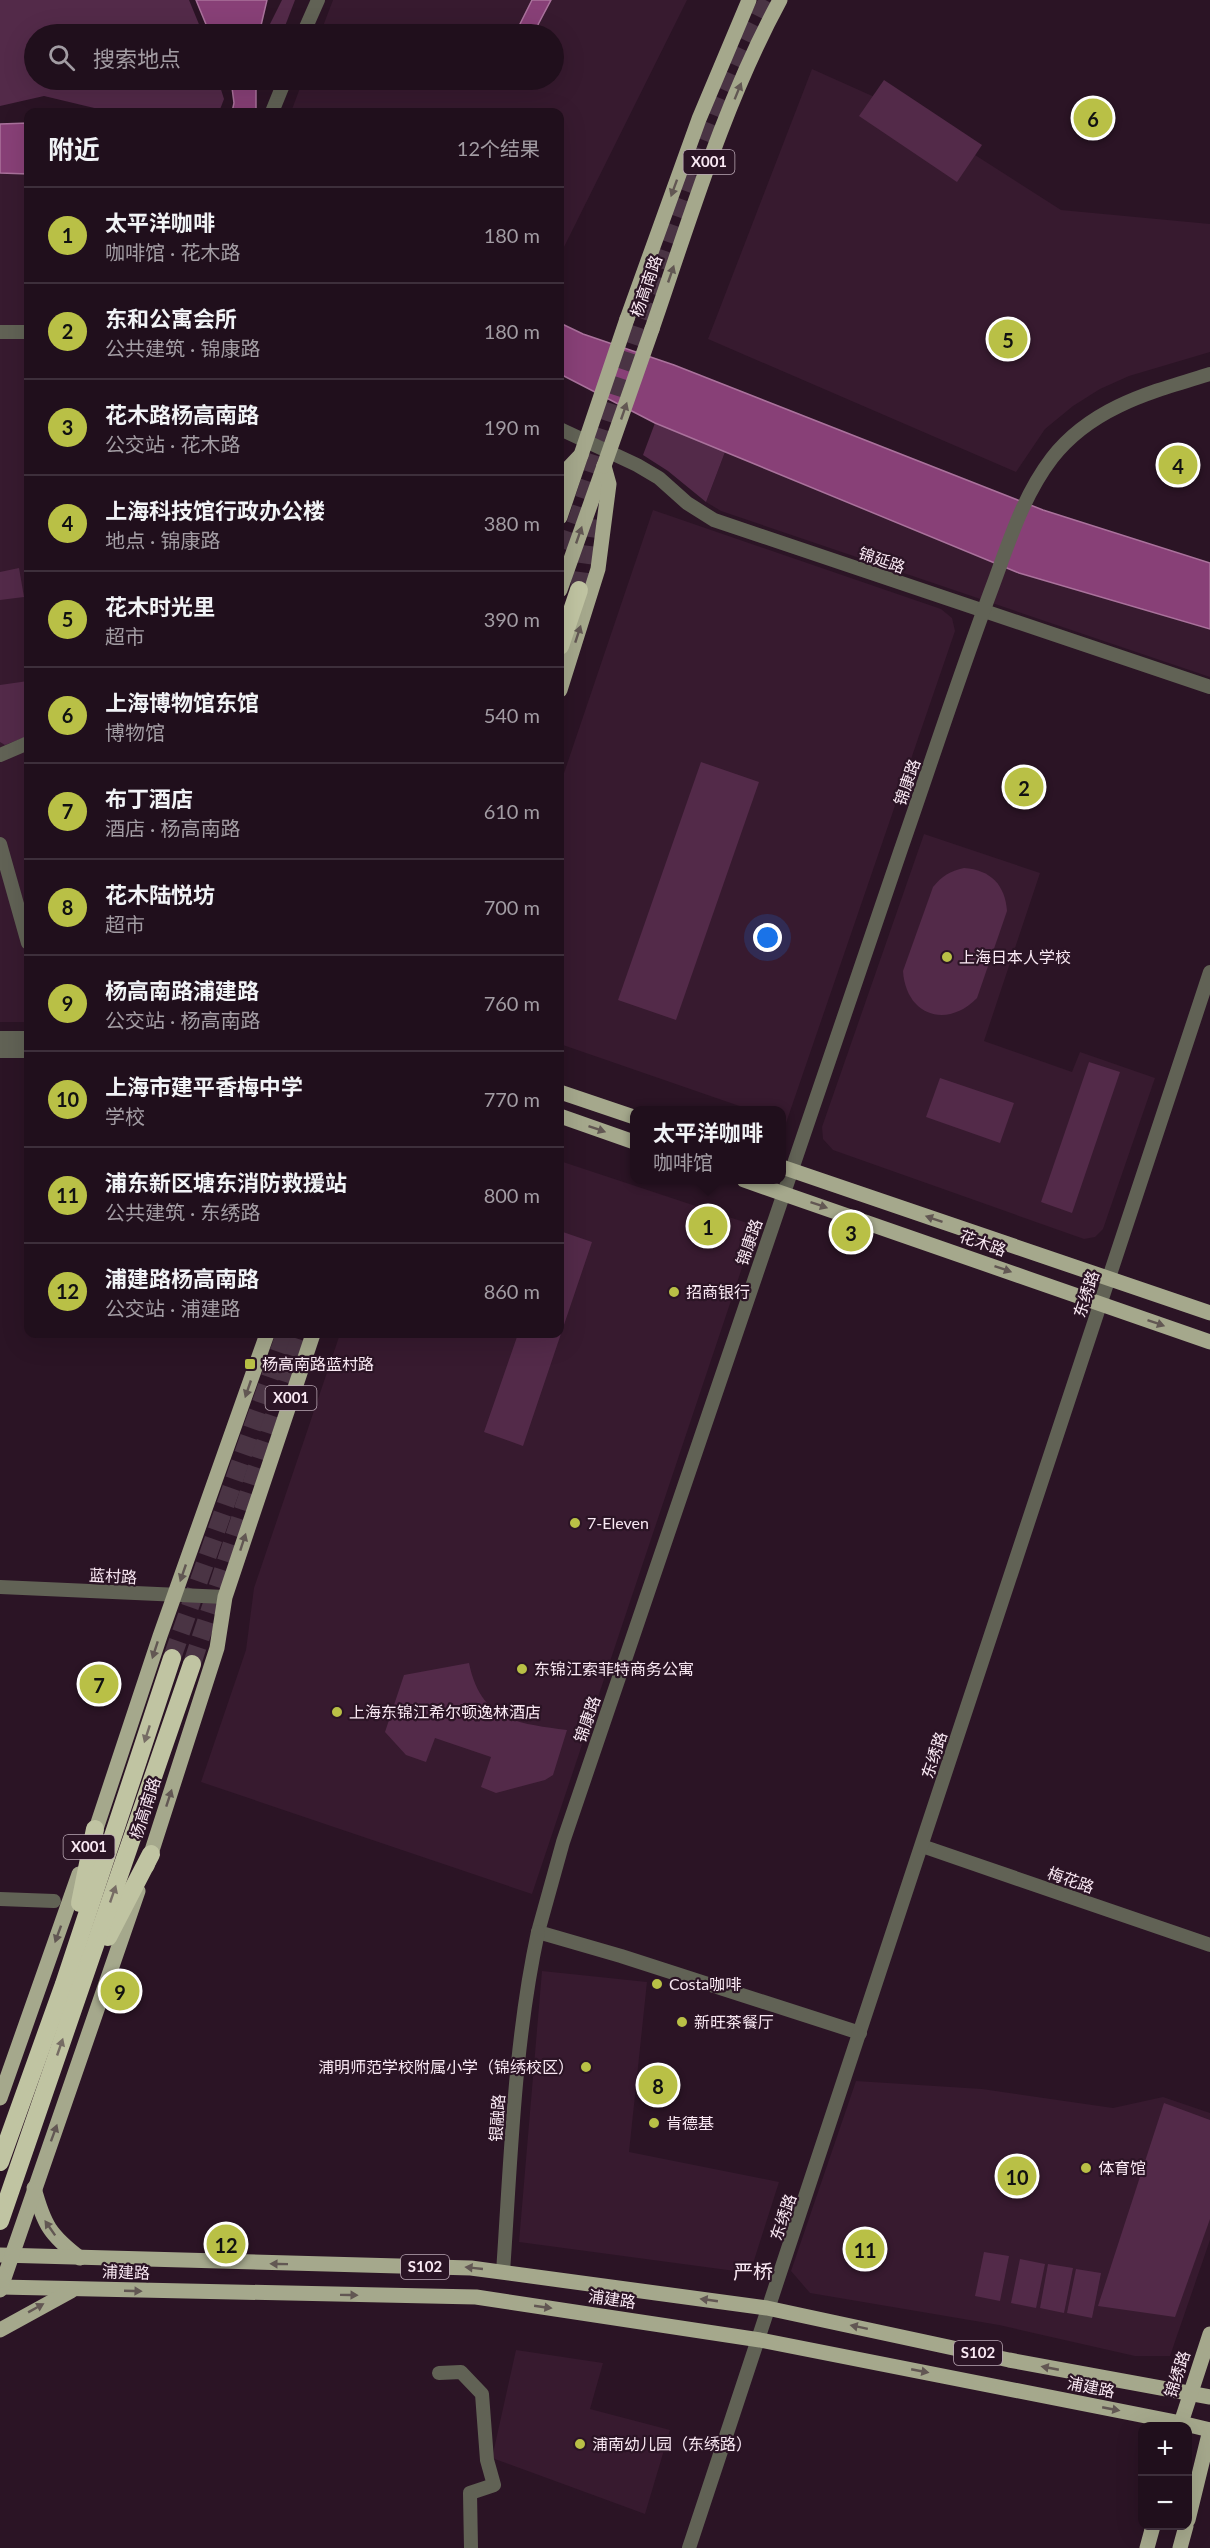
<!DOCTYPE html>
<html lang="zh">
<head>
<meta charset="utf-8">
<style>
  body { margin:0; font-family:Lato,"Noto Sans SC",sans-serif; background:#2d1d29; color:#f1f3f6 }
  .controls { position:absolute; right:18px; bottom:18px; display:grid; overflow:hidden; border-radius:12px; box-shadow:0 6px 24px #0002 }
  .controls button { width:54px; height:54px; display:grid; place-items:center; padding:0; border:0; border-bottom:2px solid #3d2f3b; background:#200f1c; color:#f1f3f6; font:30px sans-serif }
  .you { position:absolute; left:768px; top:938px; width:21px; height:21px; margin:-15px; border:4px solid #fff; border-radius:50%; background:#1a73e8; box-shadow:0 0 0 9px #1a73e833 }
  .badge { display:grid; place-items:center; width:39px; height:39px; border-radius:50%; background:#b9c046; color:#111; font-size:20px; font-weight:700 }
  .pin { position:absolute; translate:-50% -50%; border:3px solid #fff; box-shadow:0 2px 6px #0006 }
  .popup { position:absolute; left:630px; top:1106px; width:156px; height:78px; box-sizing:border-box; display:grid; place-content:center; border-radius:12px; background:#200f1c; filter:drop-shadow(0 2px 4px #0005); font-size:20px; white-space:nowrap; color:#a29ca3 }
  .popup b { font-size:22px; color:#f1f3f6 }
  .popup::after { content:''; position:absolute; left:50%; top:100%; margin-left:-12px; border:12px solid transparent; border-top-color:#200f1c }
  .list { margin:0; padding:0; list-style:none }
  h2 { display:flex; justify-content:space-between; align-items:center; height:78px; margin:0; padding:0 24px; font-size:26px }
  h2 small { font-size:20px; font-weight:400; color:#a29ca3 }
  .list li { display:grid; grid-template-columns:39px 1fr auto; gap:18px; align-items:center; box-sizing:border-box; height:96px; padding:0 24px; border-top:2px solid #3d2f3b }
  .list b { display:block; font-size:22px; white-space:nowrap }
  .list p { margin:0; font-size:20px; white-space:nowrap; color:#a29ca3 }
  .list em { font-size:20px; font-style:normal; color:#a29ca3 }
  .icon { flex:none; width:33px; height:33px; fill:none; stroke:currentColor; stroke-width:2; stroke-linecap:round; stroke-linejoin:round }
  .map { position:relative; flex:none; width:1210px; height:2548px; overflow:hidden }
  .search { position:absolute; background:#200f1c; box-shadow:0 6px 24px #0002; left:24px; top:24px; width:540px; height:66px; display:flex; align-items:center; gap:15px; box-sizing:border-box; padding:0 21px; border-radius:33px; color:#a29ca3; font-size:22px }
  .panel { position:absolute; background:#200f1c; box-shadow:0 6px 24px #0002; left:24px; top:108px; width:540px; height:1230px; border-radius:12px }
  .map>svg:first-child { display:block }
  .built { fill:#371a2f }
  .green { fill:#532a49 }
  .water { fill:#884077; stroke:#aa729c; stroke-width:1.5 }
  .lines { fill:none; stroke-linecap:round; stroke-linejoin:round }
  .highway-tunnel { stroke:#4a3444; stroke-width:18; stroke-dasharray:18 9; stroke-linecap:butt }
  .minor { stroke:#616255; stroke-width:14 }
  .major { stroke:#a5a88c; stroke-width:15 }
  .highway { stroke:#c0c4a2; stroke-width:18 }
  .major-bridge { stroke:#a5a88c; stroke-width:15 }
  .oneway { fill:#625753 }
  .oneway2 { fill:#766c64 }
  .poi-dot { fill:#b9c046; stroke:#2b1425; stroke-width:2 }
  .labels { text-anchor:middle; stroke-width:4.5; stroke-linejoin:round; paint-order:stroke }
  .shield { fill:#2b1425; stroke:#bba8b5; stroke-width:1.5 }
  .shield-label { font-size:15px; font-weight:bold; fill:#f9e8f3 }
  .street-label { font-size:16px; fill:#f9e8f3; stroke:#2b1425 }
  .poi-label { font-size:16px; fill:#f9e8f3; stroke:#2b1425; text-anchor:start }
  .quarter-label { font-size:20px; fill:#f9e8f3; stroke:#2b1425 }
</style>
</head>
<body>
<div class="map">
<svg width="1210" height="2548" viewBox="0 0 1210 2548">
  <rect width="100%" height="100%" fill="#2b1425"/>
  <!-- built -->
  <g class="built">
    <polygon points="333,0 687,0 561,253 560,112 291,112 303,80 554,80 554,34 320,34"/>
    <polygon points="812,69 908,112 1061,210 1210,224 1210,352 1129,376 1100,389 1073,406 1045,429 1016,472 708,339"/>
    <polygon points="0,173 28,174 28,1022 0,1022"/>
    <polygon points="725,452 1019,573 1210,629 1210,677 721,511 706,502"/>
    <polygon points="653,510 941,609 952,618 955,631 786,1123 782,1121 782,1110 751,1110 560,1044 560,785"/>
    <polygon points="924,834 1040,873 984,1041 1072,1072 1080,1052 1155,1078 1103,1229 1095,1237 1084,1239 833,1150 823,1139 822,1127"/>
    <polygon points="560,1161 756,1226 532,1894 201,1782 246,1650 254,1588 340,1334 560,1334"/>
    <polygon points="542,1971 647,1982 629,2152 779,2182 750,2273 519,2242"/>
    <polygon points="856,2081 982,2089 1113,2108 1163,2097 1210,2113 1210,2240 1170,2356 1135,2356 999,2325 810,2293 791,2271"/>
    <polygon points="516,2350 603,2363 590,2409 670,2430 645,2514 492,2458"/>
  </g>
  <!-- green -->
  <g class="green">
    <polygon points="0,0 189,0 203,34 34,34 34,80 218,80 224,99 219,112 111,112 44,96 0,106"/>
    <polygon points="282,0 295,0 282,34 265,34"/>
    <polygon points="884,80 982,145 957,182 859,116"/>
    <polygon points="655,423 725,452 706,502 668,471 643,455"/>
    <polygon points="19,568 24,597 0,600 0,572"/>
    <polygon points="28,681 28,736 5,745 0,742 0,685"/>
    <polygon points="701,762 759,782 676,1020 618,1000"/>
    <path d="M 964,868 C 991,870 1005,885 1007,911 L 977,998 C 947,1029 906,1016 903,971 L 933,887 C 942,876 950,871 964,868 Z"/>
    <polygon points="1089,1062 1120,1072 1072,1213 1041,1202"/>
    <polygon points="940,1078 1014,1103 1000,1143 926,1117"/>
    <polygon points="560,1231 592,1242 523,1446 484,1432 518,1334 560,1334"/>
    <path d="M 469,1663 C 481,1721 517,1723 567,1730 L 553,1775 L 545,1780 L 496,1793 L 481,1787 L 491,1757 L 435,1738 L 426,1762 L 406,1755 L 385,1732 L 404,1675 Z"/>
    <polygon points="1164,2103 1210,2120 1210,2219 1175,2317 1098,2306"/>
    <polygon points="984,2252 1009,2256 1000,2301 975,2296"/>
    <polygon points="1020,2259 1045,2264 1036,2308 1011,2303"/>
    <polygon points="1048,2264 1073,2268 1064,2313 1040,2308"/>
    <polygon points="1076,2269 1101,2273 1092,2318 1067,2313"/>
  </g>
  <!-- water -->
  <g class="water">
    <polygon points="196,0 267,0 259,34 210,34"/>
    <polygon points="532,0 551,0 533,34 515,34"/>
    <polygon points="231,80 256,80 256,112 232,112 234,103"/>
    <polygon points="28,123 28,174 0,173 0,124"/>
    <polygon points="560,323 583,334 674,365 1043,510 1210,563 1210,629 1019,573 655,423 560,374"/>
  </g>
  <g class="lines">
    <!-- highway-tunnel -->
    <g class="highway-tunnel">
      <path d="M 567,550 C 602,445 635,339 671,235 C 699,155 728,75 768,0"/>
      <polyline points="579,590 589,515"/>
      <polyline points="172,1658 285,1334"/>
      <polyline points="192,1664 301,1334"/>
    </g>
    <!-- minor -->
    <g class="minor">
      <polyline points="303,34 318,0"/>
      <polyline points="272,112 285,80"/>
      <polyline points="0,332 28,332"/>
      <polyline points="560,429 637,465 659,478 687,503 714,520 1210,687"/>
      <polyline points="0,755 28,743"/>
      <polyline points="0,844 28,943"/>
      <polyline points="0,1038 28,1038"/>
      <polyline points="0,1051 28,1051"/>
      <polyline points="0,1587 225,1597"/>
      <polyline points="922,1846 1210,1945"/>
      <polyline points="0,1899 54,1901"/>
      <path d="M 860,2033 L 621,1956 L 538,1932 L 563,1842 C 675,1512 787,1182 900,852 C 931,763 960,673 993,585 C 1009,542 1023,496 1052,458 C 1092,407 1151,392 1210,374"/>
      <path d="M 503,2272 C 511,2158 514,2043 538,1932"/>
      <polyline points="439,2373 461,2372 482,2394 487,2460 494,2485 470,2493 471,2548"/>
      <polyline points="689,2548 1210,972"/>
    </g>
    <!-- major -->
    <g class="major">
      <polyline points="627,319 699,119 749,0"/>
      <path d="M 652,329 C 690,219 724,103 780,0"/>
      <polyline points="560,477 579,457"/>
      <polyline points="560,517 581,455"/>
      <polyline points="560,590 604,466"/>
      <polyline points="560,690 598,569 609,484 604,466"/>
      <polyline points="560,1092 634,1117"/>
      <polyline points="560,1116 634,1142"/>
      <polyline points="782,1167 1210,1313"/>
      <polyline points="744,1180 1210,1342"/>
      <polyline points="92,1841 160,1636 267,1334"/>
      <polyline points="147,1866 217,1648 225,1597 313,1334"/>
      <polyline points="0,2098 79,1874"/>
      <path d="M 34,2188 C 44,2225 50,2235 80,2258"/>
      <polyline points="0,2255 471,2268 767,2308 1009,2360 1210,2397"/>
      <polyline points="0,2287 476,2297 760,2340 1181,2423 1210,2430"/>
      <polyline points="0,2290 138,1891"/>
      <polyline points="0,2330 71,2291"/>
      <polyline points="1180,2426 1210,2334"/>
      <polyline points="1188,2520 1210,2430"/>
      <polyline points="1147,2548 1153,2526"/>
      <polyline points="1180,2548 1186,2526"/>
    </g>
    <!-- highway -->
    <g class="highway">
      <polyline points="560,646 579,590"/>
      <polyline points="80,1903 95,1829"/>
      <polyline points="108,1937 151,1854"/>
      <polyline points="0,2162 64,1984 172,1658"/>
      <polyline points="0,2221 192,1664"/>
    </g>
    <!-- major-bridge -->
    <g class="major-bridge">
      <polyline points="581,455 627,319"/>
      <polyline points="604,466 652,329"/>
    </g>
  </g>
  <!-- one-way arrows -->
  <defs><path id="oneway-solid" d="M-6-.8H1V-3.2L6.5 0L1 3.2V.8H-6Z" transform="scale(1.5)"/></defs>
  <g class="oneway">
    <use href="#oneway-solid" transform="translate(738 91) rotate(-68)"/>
    <use href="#oneway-solid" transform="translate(674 188) rotate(110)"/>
    <use href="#oneway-solid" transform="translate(671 274) rotate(-71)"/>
    <use href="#oneway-solid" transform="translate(624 411) rotate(-71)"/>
    <use href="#oneway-solid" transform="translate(579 535) rotate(-71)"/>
    <use href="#oneway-solid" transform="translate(578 634) rotate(-72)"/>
    <use href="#oneway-solid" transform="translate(597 1129) rotate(19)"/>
    <use href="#oneway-solid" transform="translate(819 1205) rotate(19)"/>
    <use href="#oneway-solid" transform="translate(934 1219) rotate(-161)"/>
    <use href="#oneway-solid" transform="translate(1003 1269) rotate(19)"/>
    <use href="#oneway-solid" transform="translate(1156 1323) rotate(19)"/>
    <use href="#oneway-solid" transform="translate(248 1389) rotate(109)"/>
    <use href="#oneway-solid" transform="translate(243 1542) rotate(-72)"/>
    <use href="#oneway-solid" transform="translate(183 1573) rotate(109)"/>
    <use href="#oneway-solid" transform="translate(155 1650) rotate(108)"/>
    <use href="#oneway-solid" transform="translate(169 1798) rotate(-72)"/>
    <use href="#oneway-solid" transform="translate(58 1934) rotate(110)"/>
    <use href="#oneway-solid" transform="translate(54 2133) rotate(-70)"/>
    <use href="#oneway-solid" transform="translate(50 2228) rotate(-125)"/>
    <use href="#oneway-solid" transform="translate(279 2264) rotate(-179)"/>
    <use href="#oneway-solid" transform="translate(474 2268) rotate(-174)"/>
    <use href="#oneway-solid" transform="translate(133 2291) rotate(2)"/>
    <use href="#oneway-solid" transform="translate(349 2295) rotate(1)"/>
    <use href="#oneway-solid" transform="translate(709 2300) rotate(-172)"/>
    <use href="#oneway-solid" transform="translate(543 2307) rotate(8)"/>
    <use href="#oneway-solid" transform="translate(36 2308) rotate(-29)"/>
    <use href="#oneway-solid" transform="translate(859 2327) rotate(-168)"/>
    <use href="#oneway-solid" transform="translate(1050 2368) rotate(-169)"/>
    <use href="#oneway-solid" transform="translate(920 2371) rotate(11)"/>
    <use href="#oneway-solid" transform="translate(1111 2409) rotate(11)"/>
  </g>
  <g class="oneway2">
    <use href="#oneway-solid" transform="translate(147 1734) rotate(108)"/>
    <use href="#oneway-solid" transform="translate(113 1894) rotate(-71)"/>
    <use href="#oneway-solid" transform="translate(60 2047) rotate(-71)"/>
  </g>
  <!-- markers -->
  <g class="poi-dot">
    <circle cx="947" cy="957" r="6"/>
    <circle cx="674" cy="1292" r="6"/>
    <rect x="244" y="1358" width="12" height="12" rx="3"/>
    <circle cx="575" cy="1523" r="6"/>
    <circle cx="522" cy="1669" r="6"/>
    <circle cx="337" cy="1712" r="6"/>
    <circle cx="657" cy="1984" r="6"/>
    <circle cx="682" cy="2022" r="6"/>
    <circle cx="586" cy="2067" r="6"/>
    <circle cx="654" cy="2123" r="6"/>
    <circle cx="1086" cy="2168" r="6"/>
    <circle cx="580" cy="2444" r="6"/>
  </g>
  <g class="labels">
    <!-- shield labels -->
    <g class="shield">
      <rect x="683.5" y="150" width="51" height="24" rx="4.5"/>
      <rect x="265.5" y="1386" width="51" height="24" rx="4.5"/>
      <rect x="63.5" y="1835" width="51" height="24" rx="4.5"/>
      <rect x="401" y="2255" width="48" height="24" rx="4.5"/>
      <rect x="954" y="2341" width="48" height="24" rx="4.5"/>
    </g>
    <g class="shield-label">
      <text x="709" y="167">X001</text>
      <text x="291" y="1403">X001</text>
      <text x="89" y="1852">X001</text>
      <text x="425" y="2272">S102</text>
      <text x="978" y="2358">S102</text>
    </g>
    <!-- street labels -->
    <g class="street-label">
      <text transform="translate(646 286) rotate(-71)" y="6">杨高南路</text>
      <text transform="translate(882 560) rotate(19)" y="6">锦延路</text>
      <text transform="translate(907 782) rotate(-71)" y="6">锦康路</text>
      <text transform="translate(749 1242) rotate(-71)" y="6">锦康路</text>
      <text transform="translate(983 1243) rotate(19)" y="6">花木路</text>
      <text transform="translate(1086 1294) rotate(-72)" y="6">东绣路</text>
      <text transform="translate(113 1576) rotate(3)" y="6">蓝村路</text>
      <text transform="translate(587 1719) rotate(-71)" y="6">锦康路</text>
      <text transform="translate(934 1755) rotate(-72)" y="6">东绣路</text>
      <text transform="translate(145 1808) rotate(-72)" y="6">杨高南路</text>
      <text transform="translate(1071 1880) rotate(19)" y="6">梅花路</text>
      <text transform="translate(497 2118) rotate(-86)" y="6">银融路</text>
      <text transform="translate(783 2217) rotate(-71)" y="6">东绣路</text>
      <text transform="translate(126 2272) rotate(2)" y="6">浦建路</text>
      <text transform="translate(612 2299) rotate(8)" y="6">浦建路</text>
      <text transform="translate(1177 2374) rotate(-72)" y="6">锦绣路</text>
      <text transform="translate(1091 2387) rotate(11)" y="6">浦建路</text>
    </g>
    <!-- poi labels -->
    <g class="poi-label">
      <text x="959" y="963">上海日本人学校</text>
      <text x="686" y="1298">招商银行</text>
      <text x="262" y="1370">杨高南路蓝村路</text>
      <text x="587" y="1529">7-Eleven</text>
      <text x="534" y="1675">东锦江索菲特商务公寓</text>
      <text x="349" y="1718">上海东锦江希尔顿逸林酒店</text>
      <text x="669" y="1990">Costa咖啡</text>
      <text x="694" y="2028">新旺茶餐厅</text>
      <text x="574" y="2073" text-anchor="end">浦明师范学校附属小学（锦绣校区）</text>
      <text x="666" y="2129">肯德基</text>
      <text x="1098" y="2174">体育馆</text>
      <text x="592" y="2450">浦南幼儿园（东绣路）</text>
    </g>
    <!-- quarter labels -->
    <g class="quarter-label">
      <text x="753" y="2279">严桥</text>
    </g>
  </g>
</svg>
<div class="controls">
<button>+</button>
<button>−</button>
</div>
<div class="you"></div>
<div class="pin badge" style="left:708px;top:1226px">1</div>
<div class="popup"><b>太平洋咖啡</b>咖啡馆</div>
<div class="pin badge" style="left:1024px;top:787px">2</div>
<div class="pin badge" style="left:851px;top:1232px">3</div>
<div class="pin badge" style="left:1178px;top:465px">4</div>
<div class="pin badge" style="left:1008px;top:339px">5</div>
<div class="pin badge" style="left:1093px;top:118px">6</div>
<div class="pin badge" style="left:99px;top:1684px">7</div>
<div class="pin badge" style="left:658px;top:2085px">8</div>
<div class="pin badge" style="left:120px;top:1991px">9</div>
<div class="pin badge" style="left:1017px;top:2176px">10</div>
<div class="pin badge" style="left:865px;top:2249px">11</div>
<div class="pin badge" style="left:226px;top:2244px">12</div>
<div class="search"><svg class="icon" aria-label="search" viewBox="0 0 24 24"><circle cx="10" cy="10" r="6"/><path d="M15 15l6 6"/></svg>搜索地点</div>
<section class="panel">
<h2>附近<small>12个结果</small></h2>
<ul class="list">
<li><span class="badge">1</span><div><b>太平洋咖啡</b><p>咖啡馆 · 花木路</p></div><em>180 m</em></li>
<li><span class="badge">2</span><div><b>东和公寓会所</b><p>公共建筑 · 锦康路</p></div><em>180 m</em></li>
<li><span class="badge">3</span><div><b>花木路杨高南路</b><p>公交站 · 花木路</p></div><em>190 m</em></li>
<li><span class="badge">4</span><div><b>上海科技馆行政办公楼</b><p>地点 · 锦康路</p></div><em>380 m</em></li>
<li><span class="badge">5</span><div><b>花木时光里</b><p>超市</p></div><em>390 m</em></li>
<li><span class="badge">6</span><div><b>上海博物馆东馆</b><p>博物馆</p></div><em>540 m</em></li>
<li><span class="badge">7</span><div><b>布丁酒店</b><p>酒店 · 杨高南路</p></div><em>610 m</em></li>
<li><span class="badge">8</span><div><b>花木陆悦坊</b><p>超市</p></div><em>700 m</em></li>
<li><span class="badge">9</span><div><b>杨高南路浦建路</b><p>公交站 · 杨高南路</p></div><em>760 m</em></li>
<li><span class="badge">10</span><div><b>上海市建平香梅中学</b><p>学校</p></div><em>770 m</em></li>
<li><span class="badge">11</span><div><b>浦东新区塘东消防救援站</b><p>公共建筑 · 东绣路</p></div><em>800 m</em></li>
<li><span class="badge">12</span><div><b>浦建路杨高南路</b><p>公交站 · 浦建路</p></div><em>860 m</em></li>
</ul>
</section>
</div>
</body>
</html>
